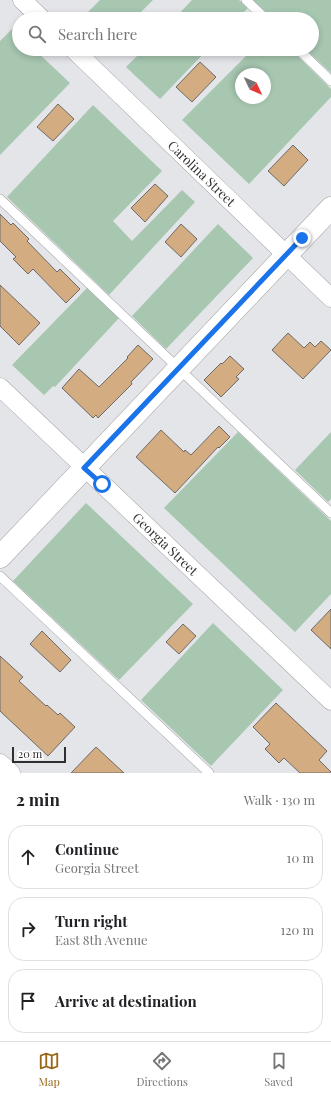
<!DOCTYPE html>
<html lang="en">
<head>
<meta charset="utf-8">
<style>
  body { margin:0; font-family:"Playfair Display",serif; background:#f2f2f2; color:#202124 }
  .compass { position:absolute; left:235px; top:68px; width:36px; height:36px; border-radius:50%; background:#fff; box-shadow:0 2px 6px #0003; rotate:134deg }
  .scale { position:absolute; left:12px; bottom:10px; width:54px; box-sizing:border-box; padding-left:4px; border:2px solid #2f2f30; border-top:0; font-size:11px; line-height:14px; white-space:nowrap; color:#2f2f30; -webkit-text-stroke:3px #fff; paint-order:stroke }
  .stop { position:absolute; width:12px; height:12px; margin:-9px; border:3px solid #1a73e8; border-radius:50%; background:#fff }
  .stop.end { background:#1a73e8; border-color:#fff; box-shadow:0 1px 4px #0008 }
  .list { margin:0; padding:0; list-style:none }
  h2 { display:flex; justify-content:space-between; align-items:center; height:52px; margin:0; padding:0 16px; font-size:17px }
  h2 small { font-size:13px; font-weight:400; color:#757577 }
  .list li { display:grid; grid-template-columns:26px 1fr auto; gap:12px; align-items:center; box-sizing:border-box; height:64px; margin:0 8px 8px; padding:0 8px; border:1px solid #e0e0e0; border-radius:16px }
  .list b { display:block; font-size:15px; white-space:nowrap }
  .list p { margin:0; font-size:13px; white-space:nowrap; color:#757577 }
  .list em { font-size:13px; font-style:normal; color:#757577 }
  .icon { flex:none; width:22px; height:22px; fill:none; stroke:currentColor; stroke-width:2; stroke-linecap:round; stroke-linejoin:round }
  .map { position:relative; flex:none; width:331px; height:773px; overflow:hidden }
  .search { position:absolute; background:#fff; box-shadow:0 2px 6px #0003; left:12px; right:12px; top:12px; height:44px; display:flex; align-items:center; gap:10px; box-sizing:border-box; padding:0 14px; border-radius:22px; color:#757577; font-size:15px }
  .sheet { height:268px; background:#fff }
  nav { display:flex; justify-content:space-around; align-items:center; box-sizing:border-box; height:56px; border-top:1px solid #e0e0e0; background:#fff; font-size:11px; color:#757577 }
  nav a { display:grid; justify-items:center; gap:2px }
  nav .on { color:#986719 }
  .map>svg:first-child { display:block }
  .green { fill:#a7c7b1; fill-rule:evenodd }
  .building { fill:#d4ac82; stroke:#6c6a68 }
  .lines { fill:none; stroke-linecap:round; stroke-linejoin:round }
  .service-casing { stroke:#a3a3a6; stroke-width:10 }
  .minor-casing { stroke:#a3a3a6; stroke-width:19 }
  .tertiary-casing { stroke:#a3a3a6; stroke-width:23 }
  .service { stroke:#fff; stroke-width:9 }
  .minor { stroke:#fff; stroke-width:18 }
  .tertiary { stroke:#fff; stroke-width:22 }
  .route { stroke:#1a73e8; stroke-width:5 }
  .labels { text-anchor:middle; stroke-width:3.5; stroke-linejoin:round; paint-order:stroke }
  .street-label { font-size:13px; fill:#2f2f30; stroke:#fff }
</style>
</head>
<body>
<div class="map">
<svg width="331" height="773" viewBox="0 0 331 773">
  <rect width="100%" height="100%" fill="#e4e5e8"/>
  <!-- green -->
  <g class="green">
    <polygon points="100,0 153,0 134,19 81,19"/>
    <polygon points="192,0 239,0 248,8 237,19 174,19"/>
    <polygon points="253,0 331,0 331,73 305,49 312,49 312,19 273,19"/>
    <polygon points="12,29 19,35 19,49 34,49 70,83 0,155 0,41"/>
    <polygon points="144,49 208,49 160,99 126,67"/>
    <path d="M 253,49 L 291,49 L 331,89 L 331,97 L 249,184 L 182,120 ZM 241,74 L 265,74 L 265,98 L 241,98 Z"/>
    <polygon points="93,105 162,171 113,221 132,241 182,190 195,202 109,295 7,197"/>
    <polygon points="218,224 253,258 166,349 132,316"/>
    <polygon points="87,288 119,318 55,387 53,386 44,395 12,365"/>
    <polygon points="238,432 331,521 331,594 295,632 164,508"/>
    <polygon points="331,432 331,499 328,502 295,470"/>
    <polygon points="86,503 193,604 119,680 13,581"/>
    <polygon points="213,623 283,690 211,766 141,700"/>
  </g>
  <!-- building -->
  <g class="building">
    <polygon points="200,62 216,77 192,102 176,87"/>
    <polygon points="58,104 74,119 53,141 37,127"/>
    <polygon points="293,145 308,160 284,186 268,171"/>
    <polygon points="155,184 168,196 145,222 131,208"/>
    <polygon points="0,214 11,225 13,223 29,239 27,241 57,272 60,269 80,289 66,303 33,269 28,274 13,259 16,257 0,241"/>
    <polygon points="181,224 197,239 181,257 165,242"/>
    <polygon points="0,285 40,323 19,345 0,326"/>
    <polygon points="288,333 304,348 310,342 315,347 321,341 331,350 303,379 272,350"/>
    <polygon points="138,345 153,359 131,382 132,384 98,418 96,415 93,418 62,388 79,369 99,387 128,358 127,357"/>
    <polygon points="230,356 244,369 236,377 239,379 221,397 204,380 221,363 222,364"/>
    <polygon points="219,426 230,437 219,448 218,447 175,493 136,457 161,430 184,452 185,450 191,455"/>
    <polygon points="331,609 331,649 311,630"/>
    <polygon points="183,624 196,636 179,654 166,642"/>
    <polygon points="42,631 71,660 60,672 30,644"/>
    <polygon points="0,656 23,677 19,681 46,706 47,705 58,715 60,713 75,727 48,756 0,711"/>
    <polygon points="276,703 327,751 319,760 331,772 331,773 300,773 284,758 279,763 265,749 270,744 253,727"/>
    <polygon points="96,747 124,773 71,773"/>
  </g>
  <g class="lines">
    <!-- service casing -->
    <g class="service-casing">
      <g id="service">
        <polyline points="246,0 266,19"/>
        <polyline points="298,49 331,81"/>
        <polyline points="0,199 331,513"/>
        <polyline points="0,576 209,773"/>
      </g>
    </g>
    <!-- minor casing -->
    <g class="minor-casing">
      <g id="minor">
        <polyline points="22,0 42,19"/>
        <path id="s1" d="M 73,49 L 331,298"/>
        <path id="s2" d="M 0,387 L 331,701"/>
        <polyline points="0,763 11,773"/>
      </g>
    </g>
    <!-- tertiary casing -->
    <g class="tertiary-casing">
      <polyline id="tertiary" points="0,557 331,208"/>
    </g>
    <!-- service -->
    <use href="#service" class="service"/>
    <!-- minor -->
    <use href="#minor" class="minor"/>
    <!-- tertiary -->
    <use href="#tertiary" class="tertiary"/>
  </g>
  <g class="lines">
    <!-- route -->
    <polyline class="route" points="102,484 84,468 302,238"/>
  </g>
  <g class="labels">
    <!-- street labels -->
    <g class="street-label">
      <text dy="5" stroke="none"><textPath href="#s1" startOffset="179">Carolina Street</textPath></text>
      <text dy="5" stroke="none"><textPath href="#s2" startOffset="228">Georgia Street</textPath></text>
    </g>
  </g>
</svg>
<svg class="compass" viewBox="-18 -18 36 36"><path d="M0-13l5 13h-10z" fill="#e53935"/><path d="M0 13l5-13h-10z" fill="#757577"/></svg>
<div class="scale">20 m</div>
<div class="stop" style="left:102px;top:484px"></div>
<div class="stop end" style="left:302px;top:238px"></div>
<div class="search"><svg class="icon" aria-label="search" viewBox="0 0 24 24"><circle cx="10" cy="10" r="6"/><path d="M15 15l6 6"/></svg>Search here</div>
</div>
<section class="sheet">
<h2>2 min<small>Walk · 130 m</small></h2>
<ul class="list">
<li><svg class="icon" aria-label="ahead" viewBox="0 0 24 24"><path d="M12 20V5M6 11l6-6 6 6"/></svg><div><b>Continue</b><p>Georgia Street</p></div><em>10 m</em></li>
<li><svg class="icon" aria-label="right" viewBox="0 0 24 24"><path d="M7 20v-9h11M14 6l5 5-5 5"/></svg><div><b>Turn right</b><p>East 8th Avenue</p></div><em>120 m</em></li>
<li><svg class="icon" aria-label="arrive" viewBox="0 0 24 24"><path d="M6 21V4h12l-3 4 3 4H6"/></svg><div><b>Arrive at destination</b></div></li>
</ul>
</section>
<nav>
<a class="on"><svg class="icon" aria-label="map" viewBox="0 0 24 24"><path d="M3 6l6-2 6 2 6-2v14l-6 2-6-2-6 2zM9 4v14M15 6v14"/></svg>Map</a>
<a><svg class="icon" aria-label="directions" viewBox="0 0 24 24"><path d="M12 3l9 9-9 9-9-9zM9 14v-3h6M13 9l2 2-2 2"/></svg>Directions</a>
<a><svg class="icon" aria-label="saved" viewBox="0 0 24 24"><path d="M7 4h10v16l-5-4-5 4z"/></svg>Saved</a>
</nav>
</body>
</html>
